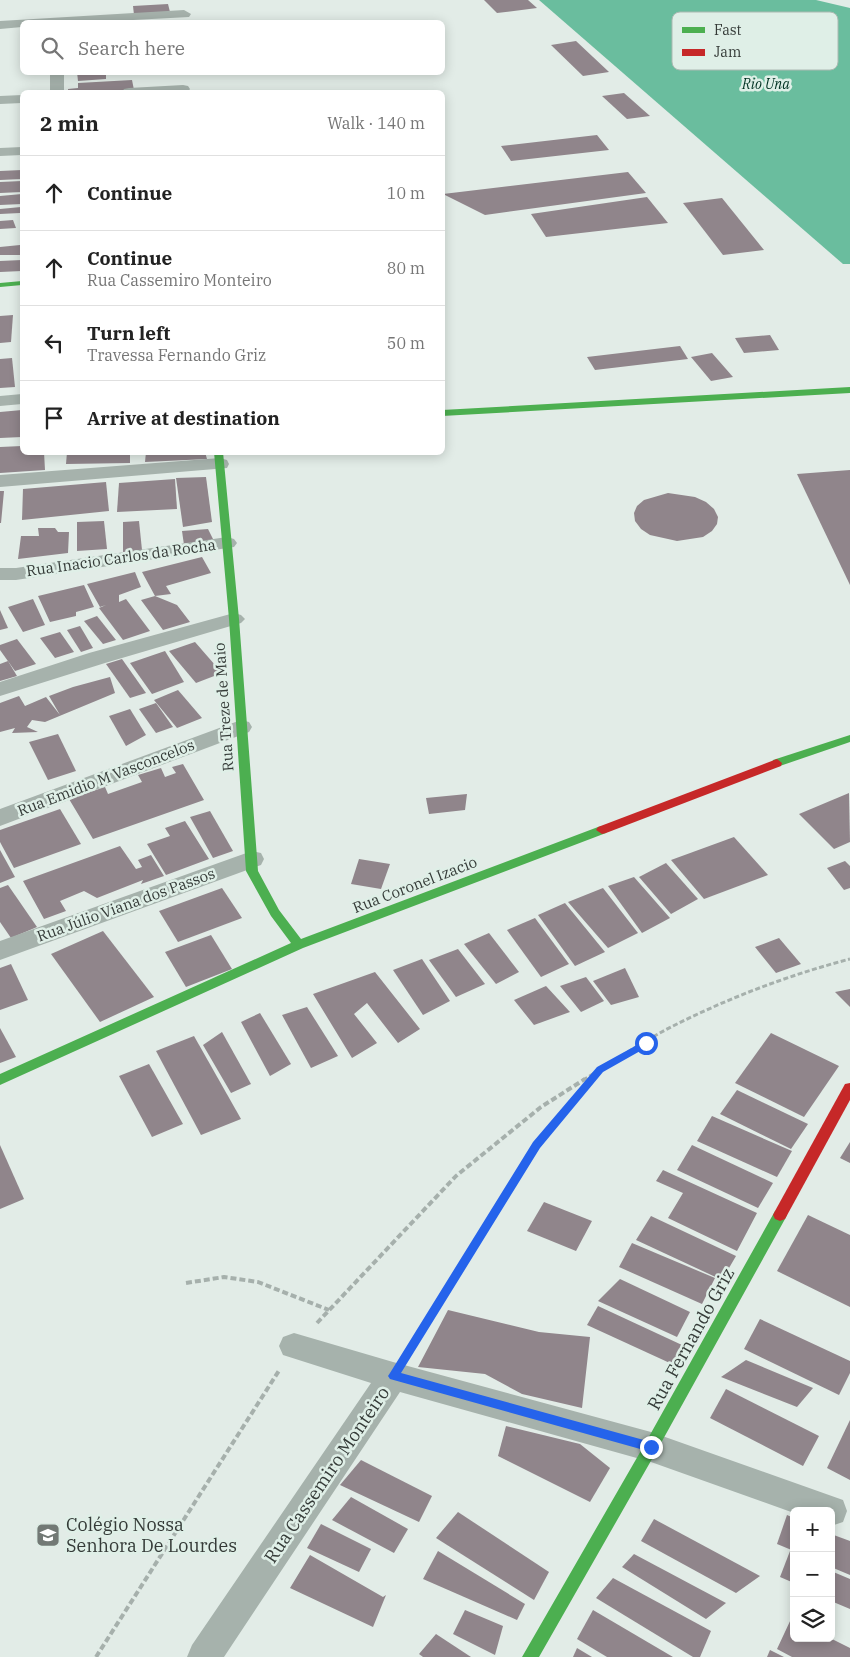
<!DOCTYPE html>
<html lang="en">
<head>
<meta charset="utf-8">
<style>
  body { margin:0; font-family:"IBM Plex Serif",serif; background:#f6f6f6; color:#222 }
  .controls { position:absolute; right:15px; bottom:15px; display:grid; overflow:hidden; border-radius:8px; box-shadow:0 2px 12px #0003 }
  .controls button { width:45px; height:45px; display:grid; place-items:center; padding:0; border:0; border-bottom:1px solid #e0e0e0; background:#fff; color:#222; font:25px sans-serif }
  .stop { position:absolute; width:15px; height:15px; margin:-11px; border:4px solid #2563eb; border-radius:50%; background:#fff }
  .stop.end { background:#2563eb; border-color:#fff; box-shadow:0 1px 5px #0008 }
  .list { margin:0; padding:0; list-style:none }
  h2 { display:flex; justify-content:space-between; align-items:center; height:65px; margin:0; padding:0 20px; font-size:21px }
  h2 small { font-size:16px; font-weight:400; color:#767676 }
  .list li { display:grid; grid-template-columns:32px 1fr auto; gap:15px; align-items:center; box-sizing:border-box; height:75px; padding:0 20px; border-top:1px solid #e0e0e0 }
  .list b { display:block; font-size:19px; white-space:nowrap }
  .list p { margin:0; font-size:16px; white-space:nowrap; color:#767676 }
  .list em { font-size:16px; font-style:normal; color:#767676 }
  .icon { flex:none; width:28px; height:28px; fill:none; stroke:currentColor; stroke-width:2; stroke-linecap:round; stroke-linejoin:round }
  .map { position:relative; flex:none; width:850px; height:1657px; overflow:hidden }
  .search { position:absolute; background:#fff; box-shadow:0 2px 12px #0003; left:20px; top:20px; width:425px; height:55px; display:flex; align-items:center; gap:12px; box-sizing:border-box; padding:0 18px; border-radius:8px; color:#767676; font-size:19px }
  .panel { position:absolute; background:#fff; box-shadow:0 2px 12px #0003; left:20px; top:90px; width:425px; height:365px; border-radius:8px }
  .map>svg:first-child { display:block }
  .water { fill:#6abd9e }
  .building { fill:#90858b }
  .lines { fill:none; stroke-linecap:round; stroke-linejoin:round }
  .path-far1 { stroke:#a6b0ac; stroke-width:3; stroke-dasharray:5 2.5; stroke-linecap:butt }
  .path { stroke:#a6b0ac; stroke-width:4; stroke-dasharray:6 3; stroke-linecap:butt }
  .street { fill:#a6b2ac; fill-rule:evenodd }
  .fast { fill:#4caf50; fill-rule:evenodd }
  .jam { fill:#c62828; fill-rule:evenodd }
  .route { fill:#2563eb }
  .labels { text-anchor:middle; stroke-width:5; stroke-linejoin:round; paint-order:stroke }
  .far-water-label { font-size:14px; font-style:italic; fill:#003222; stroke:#dfefe7 }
  .street-label { font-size:15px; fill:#353b38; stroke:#dfefe7 }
  .near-street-label { font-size:18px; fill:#353b38; stroke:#dfefe7 }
  .near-poi-label { font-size:18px; fill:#353b38; stroke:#dfefe7; text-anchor:start }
  .key { fill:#dfefe7; stroke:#acb9b2; stroke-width:1 }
  .key-label { font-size:14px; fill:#353b38 }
</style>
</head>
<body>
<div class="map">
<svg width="850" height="1657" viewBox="0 0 850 1657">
  <rect width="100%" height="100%" fill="#e2ece7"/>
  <!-- water -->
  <polygon class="water" points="539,0 816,0 850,8 850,264 843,264"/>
  <!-- building -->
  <g class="building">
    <polygon points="484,0 528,0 537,8 497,13"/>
    <polygon points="168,4 170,12 134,15 133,6"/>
    <polygon points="576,41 609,72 583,76 551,45"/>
    <polygon points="77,72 106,72 106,79 78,81"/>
    <polygon points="132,80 134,90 68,92 68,89 78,88 78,83"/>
    <polygon points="624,93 650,116 627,119 602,96"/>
    <polygon points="597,135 609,150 511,161 501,146"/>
    <polygon points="22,170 22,179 0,180 0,171"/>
    <polygon points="628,172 646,193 485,215 443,194"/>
    <polygon points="22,181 22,192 0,193 0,182"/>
    <polygon points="22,194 22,204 0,205 0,196"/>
    <polygon points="647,197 668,223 546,237 531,214"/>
    <polygon points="722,198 764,250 723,255 683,203"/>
    <polygon points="21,207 20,213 0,214 0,209"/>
    <polygon points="13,220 16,228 0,229 0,221"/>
    <polygon points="20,245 22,255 0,255 0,247"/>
    <polygon points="22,260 22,271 0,272 0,261"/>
    <polygon points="13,315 11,342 0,343 0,316"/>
    <polygon points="770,335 779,350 744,353 735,338"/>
    <polygon points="680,346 688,359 595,370 587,357"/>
    <polygon points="712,353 733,377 711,381 691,357"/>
    <polygon points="12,358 15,387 0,388 0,359"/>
    <polygon points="22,410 22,437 0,438 0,412"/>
    <polygon points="22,446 22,452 44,452 45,470 0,473 0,447"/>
    <polygon points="67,452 130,452 130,463 66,464"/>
    <polygon points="146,452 205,452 207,459 145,462"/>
    <polygon points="850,470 850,585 797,474"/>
    <polygon points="206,477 212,522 183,527 176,478"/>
    <polygon points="175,479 177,509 117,512 119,483"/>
    <polygon points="106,482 109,511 22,520 23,489"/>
    <polygon points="0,491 4,491 1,523 0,523"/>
    <polygon points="668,493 695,497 706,502 714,509 718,517 717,524 712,531 703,537 677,541 650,535 641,529 635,521 634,513 637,506 644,500"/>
    <polygon points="104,521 107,549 77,551 77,522"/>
    <polygon points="139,521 142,550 123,552 123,522"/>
    <polygon points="38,528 55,528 58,532 69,532 68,553 18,559 21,536 39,536"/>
    <polygon points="208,529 214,541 184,545 182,531"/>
    <polygon points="202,557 211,573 166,586 171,594 155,596 177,605 190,622 163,630 141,600 155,596 142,572"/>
    <polygon points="135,572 141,587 119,595 119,602 126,599 150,631 123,640 99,608 106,605 100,607 87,584"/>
    <polygon points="84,585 94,607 76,612 76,616 50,622 38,596"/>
    <polygon points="33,599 45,625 23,632 8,607"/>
    <polygon points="0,610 8,628 0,630"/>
    <polygon points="97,616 116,640 103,644 84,621"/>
    <polygon points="80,626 93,648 81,652 67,630"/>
    <polygon points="60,632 74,652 55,658 40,638"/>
    <polygon points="17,639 36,664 15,671 0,650 0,645"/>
    <polygon points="195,642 222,673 196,683 169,651"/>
    <polygon points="165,651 184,682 152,694 130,663"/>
    <polygon points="122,659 146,693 130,698 106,664"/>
    <polygon points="8,661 17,676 0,681 0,664"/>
    <polygon points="110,677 115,693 45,722 32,720 27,727 38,732 12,733 15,728 0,732 0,703 19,696 25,706 46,697 60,715 49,696 73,687"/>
    <polygon points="178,690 202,718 177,728 154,700"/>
    <polygon points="156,703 173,727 156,733 139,709"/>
    <polygon points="130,709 146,735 126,746 109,716"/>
    <polygon points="58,734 76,771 48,780 29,742"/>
    <polygon points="183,764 204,800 93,839 69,799 105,787 108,794 142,782 138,775 161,768 165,777 176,773 172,767"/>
    <polygon points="849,793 850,842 834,849 799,814"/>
    <polygon points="467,794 465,810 429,814 426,798"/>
    <polygon points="60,809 81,844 14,868 0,842 0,830"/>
    <polygon points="210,811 233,851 213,858 190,817"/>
    <polygon points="185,821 209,859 166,875 147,844 170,836 165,828"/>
    <polygon points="734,837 768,875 704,899 671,860"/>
    <polygon points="120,846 136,869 142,867 138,860 151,855 164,876 141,884 143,880 97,898 84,891 60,901 66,911 44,919 23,881"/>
    <polygon points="0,850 15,877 0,883"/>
    <polygon points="359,859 390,864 381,889 351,884"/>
    <polygon points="845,861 850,866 850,888 844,890 827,868"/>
    <polygon points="666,863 698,899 671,914 639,877"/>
    <polygon points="634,877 670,918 642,933 608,886"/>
    <polygon points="8,885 37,927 11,938 0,922 0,888"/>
    <polygon points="222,888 242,918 178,942 159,911"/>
    <polygon points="603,888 638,933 608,948 568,902"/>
    <polygon points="565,903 605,952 575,966 538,915"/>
    <polygon points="535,918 569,964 541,977 507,930"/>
    <polygon points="103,931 154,997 100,1022 51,954"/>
    <polygon points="489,933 519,972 496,984 464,944"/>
    <polygon points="211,935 232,969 186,987 165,952"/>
    <polygon points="779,938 801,964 776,973 755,947"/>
    <polygon points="458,949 485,984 456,997 429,960"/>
    <polygon points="422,959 450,1001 423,1015 393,970"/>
    <polygon points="11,964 28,1000 0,1010 0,968"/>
    <polygon points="625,968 639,997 611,1005 593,981"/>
    <polygon points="375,972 420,1029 398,1043 367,1003 354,1014 377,1043 352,1058 313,994"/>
    <polygon points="586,977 604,1001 581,1012 560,986"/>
    <polygon points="546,986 570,1012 534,1025 514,1000"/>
    <polygon points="850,989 850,1007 835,992"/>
    <polygon points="307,1007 338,1056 311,1068 282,1015"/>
    <polygon points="260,1013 291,1064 270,1076 241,1022"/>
    <polygon points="0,1028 16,1057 0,1063"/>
    <polygon points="222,1032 251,1084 231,1093 203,1045"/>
    <polygon points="771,1033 839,1066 804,1117 735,1083"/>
    <polygon points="194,1036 241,1119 201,1135 156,1051"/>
    <polygon points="149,1064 183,1124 152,1137 119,1076"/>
    <polygon points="737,1090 808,1124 791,1149 720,1114"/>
    <polygon points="712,1116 792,1151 777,1177 697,1141"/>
    <polygon points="850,1142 850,1163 840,1158"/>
    <polygon points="0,1145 24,1199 0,1209"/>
    <polygon points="692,1145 773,1183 758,1208 677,1170"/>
    <polygon points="663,1170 757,1213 737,1251 668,1218 683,1193 656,1181"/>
    <polygon points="544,1202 592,1221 576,1251 527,1231"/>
    <polygon points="808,1215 850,1235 850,1307 777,1271"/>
    <polygon points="651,1216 736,1256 722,1280 636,1240"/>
    <polygon points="632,1243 715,1278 702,1304 619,1267"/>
    <polygon points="620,1279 690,1312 677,1337 598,1301"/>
    <polygon points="598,1306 682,1345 672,1364 587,1325"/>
    <polygon points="448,1310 539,1332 590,1337 582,1408 522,1394 485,1374 418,1367"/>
    <polygon points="760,1319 850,1361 850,1373 839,1395 744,1349"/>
    <polygon points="746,1360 813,1388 797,1407 721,1377"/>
    <polygon points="726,1389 819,1436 803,1466 710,1418"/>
    <polygon points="850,1420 850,1480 827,1468"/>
    <polygon points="506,1426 580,1444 610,1468 590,1502 498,1456"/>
    <polygon points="361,1460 432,1496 419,1522 340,1485"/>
    <polygon points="351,1497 408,1529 394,1553 332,1520"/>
    <polygon points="458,1512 549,1572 534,1600 436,1538"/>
    <polygon points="787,1515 794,1518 794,1551 777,1544"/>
    <polygon points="654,1519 760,1576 736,1593 641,1541"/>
    <polygon points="321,1524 371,1549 359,1572 307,1548"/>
    <polygon points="831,1534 850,1541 850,1575 831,1567"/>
    <polygon points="438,1551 525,1604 517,1620 423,1579"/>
    <polygon points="790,1551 794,1553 794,1583 780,1577"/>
    <polygon points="634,1554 726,1603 706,1619 622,1567"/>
    <polygon points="310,1555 383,1597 386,1595 373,1627 290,1588"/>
    <polygon points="831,1571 850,1579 850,1609 831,1601"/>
    <polygon points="613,1578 711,1631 700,1657 693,1657 596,1598"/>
    <polygon points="465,1610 503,1626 495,1655 453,1634"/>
    <polygon points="593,1610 673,1657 607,1657 577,1639"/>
    <polygon points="791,1619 794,1620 794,1638 830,1638 850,1648 850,1657 792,1657 777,1649"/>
    <polygon points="436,1634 471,1657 423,1657 419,1654"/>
    <polygon points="577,1648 592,1657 573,1657"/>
    <polygon points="770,1650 784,1657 767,1657"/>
  </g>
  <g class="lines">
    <!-- path-far1 -->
    <g class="path-far1">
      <path d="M 583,1080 C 613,1062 643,1041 675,1025 C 731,997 789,975 850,959"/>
      <polyline points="591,1080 598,1072"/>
    </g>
    <!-- path -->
    <g class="path">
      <polyline points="186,1283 224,1277 258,1282 329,1310"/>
      <polyline points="317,1323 456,1176 541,1107 585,1079"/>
      <polyline points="408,1352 537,1145 592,1079"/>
      <polyline points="96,1657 280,1369"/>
    </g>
    <!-- street -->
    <g class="street">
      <polygon points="184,10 191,14 189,17 96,22 22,22 22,27 0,29 0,21"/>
      <rect x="50" y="72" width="14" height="20"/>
      <polygon points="183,85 188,86 190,89 188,92 122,92 124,89 129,88"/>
      <polygon points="22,95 22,103 0,104 0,96"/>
      <polygon points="22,147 22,155 0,156 0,148"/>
      <polygon points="22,394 22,404 0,406 0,396"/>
      <polygon points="220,458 227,460 229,464 227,468 0,487 0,475"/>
      <polygon points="227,537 234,539 237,543 234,547 16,580 0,580 0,568 16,568"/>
      <polygon points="234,613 241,615 245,619 241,623 105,663 0,696 0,682 89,653"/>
      <polygon points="241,720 249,722 252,727 249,732 0,826 0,809"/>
      <polygon points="252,851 261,853 264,859 261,865 0,960 0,941"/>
      <polygon points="294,1333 393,1362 651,1432 843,1500 847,1511 843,1522 831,1526 831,1511 794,1511 794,1513 651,1462 400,1392 224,1657 187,1657 192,1645 371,1383 283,1355 279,1346 283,1337"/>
    </g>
    <!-- fast -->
    <g class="fast">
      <polygon points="22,281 22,285 0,287 0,283"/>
      <polygon points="850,387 850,393 442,416 442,410"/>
      <polygon points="214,452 223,452 239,619 258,871 279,910 301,939 598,827 602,826 608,830 606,833 303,948 0,1085 0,1074 291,943 271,916 246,871 229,619"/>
      <polygon points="850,735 850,742 777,767 772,763 773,760"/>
      <polygon points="780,1209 785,1211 787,1215 785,1219 656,1452 539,1657 522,1657 646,1442 775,1211"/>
    </g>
    <!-- jam -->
    <g class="jam">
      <polygon points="777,759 782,763 781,766 606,833 602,834 596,830 598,827"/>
      <polygon points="850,1083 850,1100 785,1219 780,1221 775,1219 773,1215 775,1211 845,1084"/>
    </g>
  </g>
  <!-- route -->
  <polygon class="route" points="646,1040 650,1043 649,1046 603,1072 540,1148 401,1373 651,1442 655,1444 657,1447 655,1451 651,1452 390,1379 388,1376 390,1373 533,1142 597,1067"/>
  <!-- icons -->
  <defs>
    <g id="school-square" transform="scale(1.25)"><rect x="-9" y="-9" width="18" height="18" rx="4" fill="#727975" stroke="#dfefe7"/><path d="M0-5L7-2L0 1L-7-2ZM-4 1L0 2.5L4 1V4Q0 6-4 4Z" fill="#fff"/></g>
  </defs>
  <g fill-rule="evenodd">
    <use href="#school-square" x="48" y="1535"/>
  </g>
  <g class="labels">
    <!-- far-water labels -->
    <g class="far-water-label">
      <text x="766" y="89">Rio Una</text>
    </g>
    <!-- street labels -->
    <g class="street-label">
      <text transform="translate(121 558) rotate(-8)" y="5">Rua Inacio Carlos da Rocha</text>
      <text transform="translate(224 707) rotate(-94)" y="5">Rua Treze de Maio</text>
      <text transform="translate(106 778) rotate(-21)" y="5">Rua Emidio M Vasconcelos</text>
      <text transform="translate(415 885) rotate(-21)" y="5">Rua Coronel Izacio</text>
      <text transform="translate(126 905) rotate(-20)" y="5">Rua Júlio Viana dos Passos</text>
    </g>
    <!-- near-street labels -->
    <g class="near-street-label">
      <text transform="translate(691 1339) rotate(-61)" y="6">Rua Fernando Griz</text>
      <text transform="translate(327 1475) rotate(-56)" y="6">Rua Cassemiro Monteiro</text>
    </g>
    <!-- near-poi labels -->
    <g class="near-poi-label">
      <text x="66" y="1531">Colégio Nossa<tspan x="66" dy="21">Senhora De Lourdes</tspan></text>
    </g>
  </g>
  <!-- legend -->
  <rect x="672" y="12" width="166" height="58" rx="8" class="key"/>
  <rect x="682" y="27" width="23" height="6" fill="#4caf50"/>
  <rect x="682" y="49" width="23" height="7" fill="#c62828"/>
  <g class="key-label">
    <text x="714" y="35">Fast</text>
    <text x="714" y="57">Jam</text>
  </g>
</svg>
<div class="controls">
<button>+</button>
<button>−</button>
<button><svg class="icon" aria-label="layers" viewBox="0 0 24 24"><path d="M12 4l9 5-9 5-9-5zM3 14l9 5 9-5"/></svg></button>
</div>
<div class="stop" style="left:646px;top:1043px"></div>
<div class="stop end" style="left:651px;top:1447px"></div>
<div class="search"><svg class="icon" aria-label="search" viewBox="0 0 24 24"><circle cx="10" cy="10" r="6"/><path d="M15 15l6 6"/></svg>Search here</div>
<section class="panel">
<h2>2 min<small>Walk · 140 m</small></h2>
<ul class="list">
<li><svg class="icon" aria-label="ahead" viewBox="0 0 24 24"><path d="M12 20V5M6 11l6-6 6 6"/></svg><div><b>Continue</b></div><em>10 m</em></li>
<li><svg class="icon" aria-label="ahead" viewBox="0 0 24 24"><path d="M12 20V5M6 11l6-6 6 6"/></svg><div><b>Continue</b><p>Rua Cassemiro Monteiro</p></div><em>80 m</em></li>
<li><svg class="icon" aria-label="left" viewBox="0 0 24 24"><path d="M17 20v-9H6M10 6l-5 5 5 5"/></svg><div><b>Turn left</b><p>Travessa Fernando Griz</p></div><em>50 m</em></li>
<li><svg class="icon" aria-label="arrive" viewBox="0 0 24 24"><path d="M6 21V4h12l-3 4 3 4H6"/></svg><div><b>Arrive at destination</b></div></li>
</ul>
</section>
</div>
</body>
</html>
